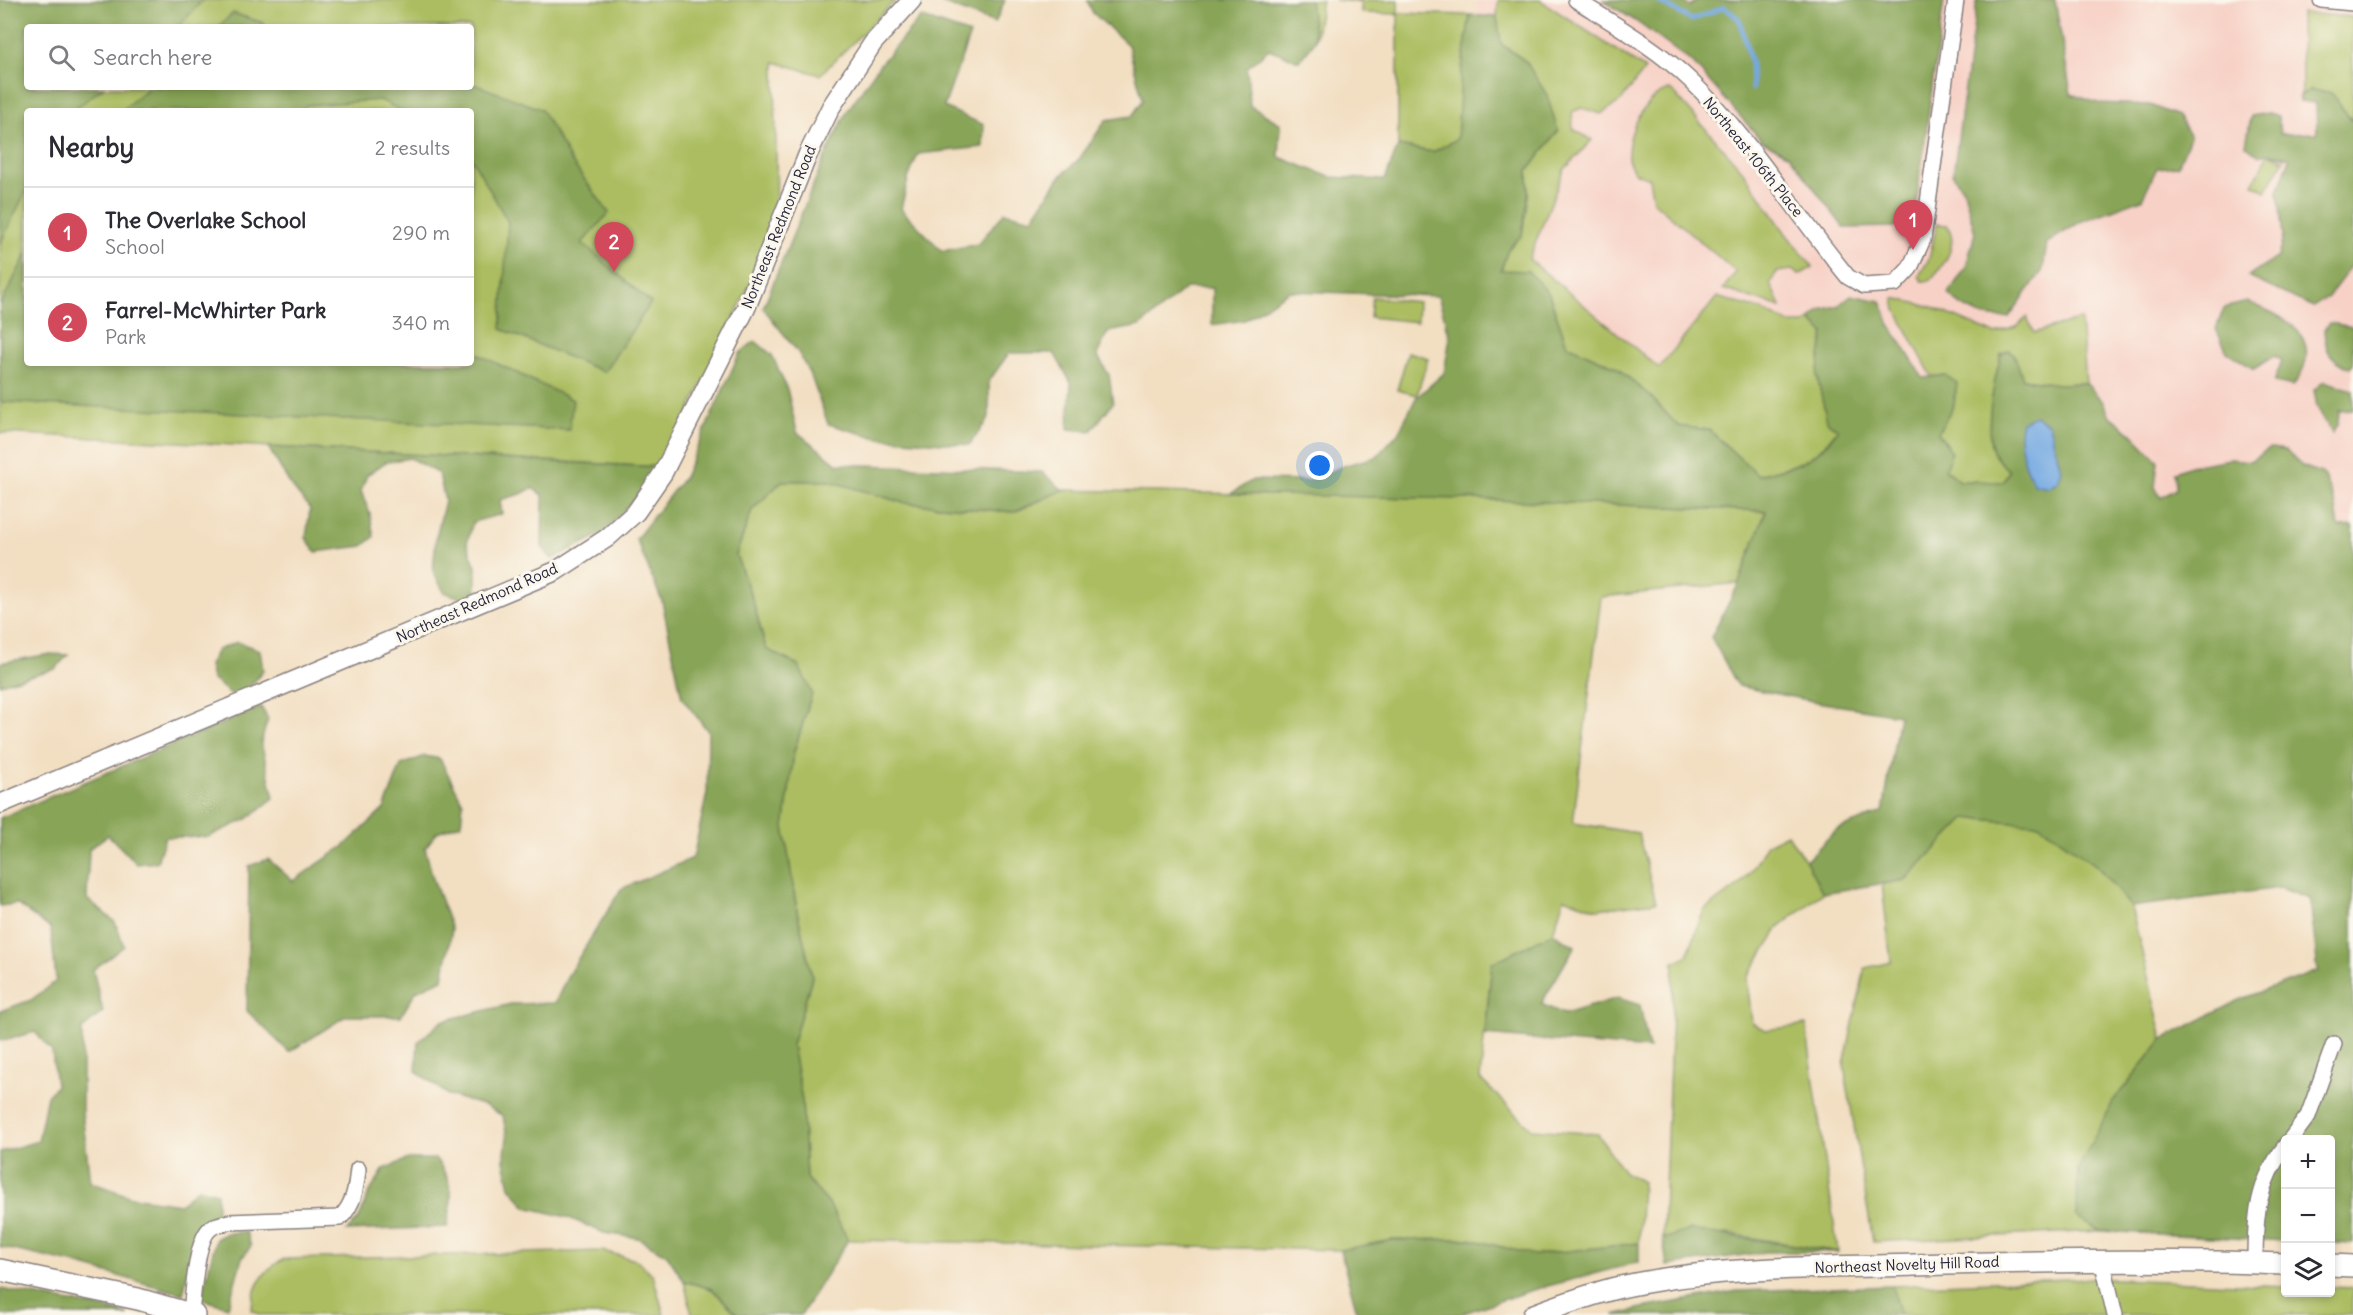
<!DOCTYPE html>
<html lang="en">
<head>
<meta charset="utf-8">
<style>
  body { margin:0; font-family:Delius,sans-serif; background:#f2f2f3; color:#2b2b33 }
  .controls { position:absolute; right:18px; bottom:18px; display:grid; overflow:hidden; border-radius:6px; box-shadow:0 3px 9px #0003 }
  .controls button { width:54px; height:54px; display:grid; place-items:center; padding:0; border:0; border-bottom:2px solid #e1e1e2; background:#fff; color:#2b2b33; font:30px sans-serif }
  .you { position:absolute; left:1320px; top:466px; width:21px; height:21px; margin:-15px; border:4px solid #fff; border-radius:50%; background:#1a73e8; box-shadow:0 0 0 9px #1a73e833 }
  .badge { display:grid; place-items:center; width:39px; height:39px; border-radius:50%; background:#d1495b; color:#fff; font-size:20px; font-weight:700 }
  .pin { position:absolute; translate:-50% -50px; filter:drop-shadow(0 2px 3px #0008) }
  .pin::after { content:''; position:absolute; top:32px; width:21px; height:18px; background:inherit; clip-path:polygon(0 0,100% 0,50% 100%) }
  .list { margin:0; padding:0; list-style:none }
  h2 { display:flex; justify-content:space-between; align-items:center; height:78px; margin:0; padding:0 24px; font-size:26px }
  h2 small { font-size:20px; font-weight:400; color:#7c7c81 }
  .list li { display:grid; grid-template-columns:39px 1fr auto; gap:18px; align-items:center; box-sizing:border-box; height:90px; padding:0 24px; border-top:2px solid #e1e1e2 }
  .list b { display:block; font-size:22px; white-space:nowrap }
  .list p { margin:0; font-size:20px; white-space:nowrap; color:#7c7c81 }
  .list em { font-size:20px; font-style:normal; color:#7c7c81 }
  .icon { flex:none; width:33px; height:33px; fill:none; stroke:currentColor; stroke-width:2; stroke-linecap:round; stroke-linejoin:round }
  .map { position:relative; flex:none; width:2353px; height:1315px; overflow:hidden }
  .search { position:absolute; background:#fff; box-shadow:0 3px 9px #0003; left:24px; top:24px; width:450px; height:66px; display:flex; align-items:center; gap:15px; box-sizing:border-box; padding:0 21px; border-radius:6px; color:#7c7c81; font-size:22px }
  .panel { position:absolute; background:#fff; box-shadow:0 3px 9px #0003; left:24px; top:108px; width:450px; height:258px; border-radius:6px }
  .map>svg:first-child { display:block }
  .built { fill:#f7d1c6 }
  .green { fill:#abbd61; stroke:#66704e; stroke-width:1.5; fill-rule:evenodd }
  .forest { fill:#88a457; stroke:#556349; stroke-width:1.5 }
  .water { fill:#74a9e2; stroke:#4b668e; stroke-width:1.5 }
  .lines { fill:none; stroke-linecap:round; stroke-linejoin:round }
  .stream { stroke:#74a9e2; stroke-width:4.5 }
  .minor-casing { stroke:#8a807e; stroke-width:18 }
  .tertiary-casing { stroke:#8a807e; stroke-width:21 }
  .secondary-casing { stroke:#8a807e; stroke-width:24 }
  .minor { stroke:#fff; stroke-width:15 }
  .tertiary { stroke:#fff; stroke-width:18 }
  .secondary { stroke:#fff; stroke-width:21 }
  .labels { text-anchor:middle; stroke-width:6; stroke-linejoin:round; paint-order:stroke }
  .street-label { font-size:15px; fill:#22223b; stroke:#fbf7ec }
</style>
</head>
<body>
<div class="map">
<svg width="2353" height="1315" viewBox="0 0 2353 1315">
  <rect width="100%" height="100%" fill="#fbf7ec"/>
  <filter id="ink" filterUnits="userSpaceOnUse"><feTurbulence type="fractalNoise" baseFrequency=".0167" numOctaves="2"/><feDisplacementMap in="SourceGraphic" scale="12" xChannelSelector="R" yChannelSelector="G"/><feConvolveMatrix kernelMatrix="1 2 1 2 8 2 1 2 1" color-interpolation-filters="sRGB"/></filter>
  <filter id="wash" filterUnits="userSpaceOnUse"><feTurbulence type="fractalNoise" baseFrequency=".008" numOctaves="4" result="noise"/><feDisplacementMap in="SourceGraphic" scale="24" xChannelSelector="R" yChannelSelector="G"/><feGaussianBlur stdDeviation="1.35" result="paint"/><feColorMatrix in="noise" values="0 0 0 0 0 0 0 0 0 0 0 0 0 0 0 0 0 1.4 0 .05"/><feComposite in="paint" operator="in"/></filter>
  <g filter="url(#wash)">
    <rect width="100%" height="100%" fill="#f2dec1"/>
    <!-- built -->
    <polygon class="built" points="1477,0 2353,0 2353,542 1469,499"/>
    <!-- green -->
    <g class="green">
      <path d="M 0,0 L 896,0 L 820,75 L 775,62 L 777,227 L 663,467 L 0,433 ZM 27,27 L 471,27 L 471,87 L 27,87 ZM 27,111 L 471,111 L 471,363 L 27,363 Z"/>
      <polygon points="1310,0 1322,0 1315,41"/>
      <polygon points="1335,0 1398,0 1398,13 1470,15 1461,75 1458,139 1433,152 1398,146 1398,14 1361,13 1361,2"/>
      <path d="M 1498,0 L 1540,0 L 1645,69 L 1621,101 L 1601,114 L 1582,108 L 1572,112 L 1573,129 L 1592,140 L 1564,170 L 1529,259 L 1659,368 L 1717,297 L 1762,310 L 1791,324 L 1805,324 L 1810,320 L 1824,333 L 1817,376 L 1838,429 C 1812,465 1797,464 1758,475 L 1709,430 L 1678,426 L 1651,397 L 1616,367 L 1567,345 L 1549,294 L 1501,271 L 1508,249 L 1522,235 L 1528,195 L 1528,171 L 1558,131 L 1527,62 L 1501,44 L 1497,17 Z"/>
      <polygon points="2301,13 2353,17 2353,119 2310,90 2299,96 2302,90"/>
      <path d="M 1670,90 L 1676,95 L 1742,170 L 1787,235 L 1813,267 L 1799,275 L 1792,270 L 1777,272 L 1770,284 L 1781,307 L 1723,289 L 1736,272 L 1653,201 L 1649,178 L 1634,172 C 1632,167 1627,161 1628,155 C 1628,131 1645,95 1670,90 Z"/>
      <polygon points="2269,153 2284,160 2266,191 2253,184"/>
      <path d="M 1937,224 L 1947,225 C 1960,245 1943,267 1929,281 L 1922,281 L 1919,276 L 1929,259 Z"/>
      <polygon points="1372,297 1418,302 1417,322 1370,317"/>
      <path d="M 1894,298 L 1932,307 L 1995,334 L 2018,326 L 2027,317 L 2034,333 L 2081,319 L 2086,383 L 2058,384 L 2023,379 L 2014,354 L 2001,354 C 1996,379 1981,435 1996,457 C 1999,462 2005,466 2009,471 L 2003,482 L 1960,481 L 1945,468 L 1937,433 L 1954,404 L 1945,375 L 1932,377 L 1896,310 Z"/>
      <polygon points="1408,352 1428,358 1417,395 1397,390"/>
      <polygon points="782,481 830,481 904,503 1014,512 1063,490 1469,499 1766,511 1739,583 1601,597 1573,823 1638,833 1656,902 1597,909 1564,898 1553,933 1492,963 1480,1079 1532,1129 1598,1134 1624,1172 1642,1182 1639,1243 1534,1255 1470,1239 1393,1240 1340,1250 848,1240 829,1204 806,1179 802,1101 792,1045 812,977 797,911 784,827 794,752 812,693 798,665 766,649 753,601 736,555 752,510"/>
      <polygon points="1966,818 2039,824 2097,866 2131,907 2163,1039 2114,1100 2077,1216 2100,1231 1873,1242 1844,1065 1865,968 1891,962 1882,884 1905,880"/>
      <polygon points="1787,834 1806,861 1823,893 1780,926 1747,978 1752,1023 1765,1030 1806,1025 1838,1252 1730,1234 1663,1239 1674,962 1687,956 1704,910 1738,886 1752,870 1767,844"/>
      <path d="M 603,1251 L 636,1260 L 653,1275 L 664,1315 L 261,1315 L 252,1310 C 252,1286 263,1270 284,1259 Z"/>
      <polygon points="2093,1278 2285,1286 2286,1292 2330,1292 2331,1287 2353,1288 2353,1315 1901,1315 1892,1286"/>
      <polygon points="684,1281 712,1289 738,1315 692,1315"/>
    </g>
    <!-- forest -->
    <g class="forest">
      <polygon points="0,0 203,0 178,27 27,27 27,87 104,87 80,105 76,111 27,111 27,189 0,244"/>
      <polygon points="934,0 1005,0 995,23"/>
      <path d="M 1087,0 L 1310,0 L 1315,41 L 1299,61 L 1269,49 L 1247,68 L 1250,106 L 1281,124 L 1279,157 L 1330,177 L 1385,180 L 1398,146 L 1433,152 L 1457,139 L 1461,75 L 1470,15 L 1497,17 L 1501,44 L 1526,62 L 1547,95 L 1558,131 L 1528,171 L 1528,195 L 1522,235 L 1508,249 L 1501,270 L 1528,271 L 1549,294 L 1567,345 L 1616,367 L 1651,397 L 1678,426 L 1709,430 L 1758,475 C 1797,465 1812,465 1838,430 L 1827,421 L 1817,376 L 1824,333 L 1810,320 L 1820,310 L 1838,306 L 1851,295 L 1881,301 L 1890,325 L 1923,378 L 1945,375 L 1957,383 L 1954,404 L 1938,433 L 1952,452 L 1945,469 L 1960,481 L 2003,482 L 2009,471 C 2005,466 1999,462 1996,457 C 1981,435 1995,379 2001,354 L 2009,350 L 2014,354 L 2023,379 L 2058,384 L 2086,383 L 2103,402 L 2110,416 L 2130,432 L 2158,461 L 2155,487 L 2161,498 L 2176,489 L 2175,472 L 2190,466 L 2230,459 L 2250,461 L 2270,448 L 2285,450 L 2303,467 L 2322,473 L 2335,502 L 2339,527 L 2353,526 L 2353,1244 L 2331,1243 L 2330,1140 L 2286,1140 L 2285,1241 L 2100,1231 L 2077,1217 L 2078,1169 L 2114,1100 L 2163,1039 L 2241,999 L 2318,971 L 2310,899 L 2280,888 L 2131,907 L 2097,866 L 2039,824 L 1966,818 L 1905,880 L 1823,893 L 1806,861 L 1836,830 L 1883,812 L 1899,715 L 1817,702 L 1738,686 L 1711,637 L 1739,583 L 1766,511 L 1469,499 L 1230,494 L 1253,480 L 1308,481 L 1346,465 L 1376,457 L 1398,433 L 1416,398 L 1444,373 L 1450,337 L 1438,296 L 1289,291 L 1245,320 L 1212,325 L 1212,288 L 1186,288 L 1140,326 L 1108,332 L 1097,355 L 1109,375 L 1113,403 L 1091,431 L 1068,429 L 1071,383 L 1054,353 L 1009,353 L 989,381 L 989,418 L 969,445 L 877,438 L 828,424 L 812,379 L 798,352 L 763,308 L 823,161 L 848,110 L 880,64 L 921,17 L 970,34 L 944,107 L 984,125 L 983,147 L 918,154 L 908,179 L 901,209 L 942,251 L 978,244 L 1005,212 L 1032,219 L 1059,178 L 1080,158 L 1106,120 L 1132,116 L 1143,100 L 1128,45 L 1093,13 Z"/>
      <polygon points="1603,0 1680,0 1690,6 1697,0 1944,0 1914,220 1893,227 1844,228 1789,155 1761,140 1694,64 1637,22"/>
      <path d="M 1977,0 L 2055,0 L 2071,94 L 2098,103 L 2150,105 L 2178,116 L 2190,137 L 2178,166 L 2157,168 L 2142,199 L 2080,222 L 2047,243 L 2043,270 L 2009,317 C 1986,320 1965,311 1948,294 L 1966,267 L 1975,233 L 1964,191 L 1953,175 Z"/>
      <polygon points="233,13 263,23 266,27 218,27"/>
      <polygon points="471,83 541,109 571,161 609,213 582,243 651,303 604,372 501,329 508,222 471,157 471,111 402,111 380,100 307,105 299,111 121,111 149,87 471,87"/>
      <polygon points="2310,90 2330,92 2351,120 2353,119 2353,264 2328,297 2313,307 2248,277 2278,257 2283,237 2278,191 2290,158 2269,153 2258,155 2246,145 2251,116 2267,113 2278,116 2280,134 2317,133 2316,103 2300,101 2299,96"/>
      <polygon points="27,253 27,363 471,363 471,351 573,400 569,430 0,402 0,306"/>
      <path d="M 2247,302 C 2289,317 2328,340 2293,386 L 2274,382 L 2282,360 L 2274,356 L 2254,369 L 2227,352 L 2216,329 L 2224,308 Z"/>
      <path d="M 2329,323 L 2353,327 L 2353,365 L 2349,368 C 2329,358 2325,351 2324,329 Z"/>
      <polygon points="755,341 772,355 787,389 797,432 838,464 1042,472 1063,490 1014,512 904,503 830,481 782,481 752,510 736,555 753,601 766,649 798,665 812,693 794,752 784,827 797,911 812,977 792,1045 802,1101 806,1178 829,1204 848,1240 801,1315 738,1315 712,1289 684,1281 667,1255 638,1238 604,1233 567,1217 526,1207 510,1187 504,1161 507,1138 503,1116 486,1106 448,1095 416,1071 418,1042 442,1021 511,1004 555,1003 568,975 621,889 693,858 707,793 708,731 682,698 662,601 636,539 684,477 739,354"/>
      <polygon points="2324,381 2353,390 2353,410 2339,411 2338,423 2332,433 2317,407 2314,390"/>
      <polygon points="268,447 657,467 645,488 602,534 552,559 542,547 543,495 532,488 521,494 500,500 502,514 473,522 467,543 476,567 476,591 460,598 444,592 433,571 436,537 445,501 439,474 410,458 386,462 367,475 361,491 370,514 374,537 363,546 316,552 306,538 310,509 290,484"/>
      <polygon points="237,642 260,650 263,671 250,687 232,695 212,679 209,665 217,650"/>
      <polygon points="50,654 68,655 55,669 0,684 0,663"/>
      <polygon points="261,707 268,719 261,742 274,798 247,819 208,837 165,837 157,862 137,864 108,835 89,849 87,899 115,922 124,946 93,970 103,1012 82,1029 82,1111 90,1182 132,1197 180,1204 198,1188 217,1193 217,1215 197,1230 183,1294 72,1263 0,1247 0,1152 38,1141 47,1096 56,1086 52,1051 35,1032 0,1041 0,1011 31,1000 56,981 51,929 17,904 0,906 0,818"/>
      <polygon points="425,756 440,759 463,803 461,824 437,832 425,848 434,882 452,929 443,979 416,991 401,1016 346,1016 289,1052 247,1011 249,866 268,859 293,881 344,846 384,809 401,765"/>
      <polygon points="1553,933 1575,946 1541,1004 1564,1014 1618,998 1640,1005 1649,1049 1485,1035 1492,963"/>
      <path d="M 408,1159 L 436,1159 C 455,1185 453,1197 447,1227 L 347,1231 L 359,1218 L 369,1193 L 384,1169 Z"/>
      <polygon points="1690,1230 1838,1252 1765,1252 1667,1266 1663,1239"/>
      <polygon points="246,1232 251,1246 242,1258 228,1307 201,1299 216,1239 226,1233"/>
      <polygon points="1470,1239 1534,1255 1639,1243 1639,1262 1529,1291 1458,1315 1358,1315 1340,1250 1393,1240"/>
      <polygon points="1892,1286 1901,1315 1614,1315 1642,1308 1737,1291"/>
      <polygon points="0,1289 109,1309 128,1315 0,1315"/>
    </g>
    <!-- water -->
    <path class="water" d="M 2035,416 L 2049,424 L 2061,469 L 2057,482 L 2048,487 L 2034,484 C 2025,468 2016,440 2022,422 Z"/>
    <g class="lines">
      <!-- stream -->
      <polyline class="stream" points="1656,0 1692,20 1724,7 1739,19 1751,62 1752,89"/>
    </g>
  </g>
  <g filter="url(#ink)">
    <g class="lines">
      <!-- minor casing -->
      <g class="minor-casing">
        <g id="minor">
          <path d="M 1576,0 C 1616,25 1658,49 1691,81 C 1751,139 1795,213 1848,277 L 1864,286 L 1895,284 L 1910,268 L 1923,239 L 1956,0"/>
          <polyline points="2321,0 2353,3"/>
          <polyline points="2290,1140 2308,1116 2334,1044"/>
          <polyline points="2102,1260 2115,1315"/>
          <path d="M 2255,1262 C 2255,1216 2257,1183 2286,1145"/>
          <path d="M 191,1314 C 193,1295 196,1238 211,1228 C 216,1224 223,1224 229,1222 L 340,1218 C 354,1204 356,1189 358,1169"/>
        </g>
      </g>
      <!-- tertiary casing -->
      <g class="tertiary-casing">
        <polyline id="tertiary" points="0,804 556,571 607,538 636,512 663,473 746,308 808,154 831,107 873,43 912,0"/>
      </g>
      <!-- secondary casing -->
      <g class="secondary-casing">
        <g id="secondary">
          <polyline points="2330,1265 2353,1266"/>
          <polyline points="0,1270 138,1299 194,1315"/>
          <path d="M 1534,1315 C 1561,1305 1588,1295 1616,1288 C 1713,1266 1815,1268 1914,1265 C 2038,1261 2161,1259 2286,1264"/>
        </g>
      </g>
      <!-- minor -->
      <use href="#minor" class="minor"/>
      <!-- tertiary -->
      <use href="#tertiary" class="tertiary"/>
      <!-- secondary -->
      <use href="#secondary" class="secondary"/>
    </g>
  </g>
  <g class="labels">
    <!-- street labels -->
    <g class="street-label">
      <text transform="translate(1753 157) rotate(51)" y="5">Northeast 106th Place</text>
      <text transform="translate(779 227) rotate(-68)" y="5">Northeast Redmond Road</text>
      <text transform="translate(477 603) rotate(-24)" y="5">Northeast Redmond Road</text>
      <text transform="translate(1907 1265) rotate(-2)" y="5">Northeast Novelty Hill Road</text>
    </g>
  </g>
</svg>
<div class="controls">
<button>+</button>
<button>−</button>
<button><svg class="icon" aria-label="layers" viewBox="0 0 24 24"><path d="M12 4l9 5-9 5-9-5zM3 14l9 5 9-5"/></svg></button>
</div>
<div class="you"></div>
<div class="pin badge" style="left:1913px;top:250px">1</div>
<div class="pin badge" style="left:614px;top:272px">2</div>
<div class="search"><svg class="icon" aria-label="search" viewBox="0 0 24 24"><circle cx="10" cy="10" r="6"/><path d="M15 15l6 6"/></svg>Search here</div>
<section class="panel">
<h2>Nearby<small>2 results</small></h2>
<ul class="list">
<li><span class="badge">1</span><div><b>The Overlake School</b><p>School</p></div><em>290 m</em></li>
<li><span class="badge">2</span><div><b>Farrel-McWhirter Park</b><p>Park</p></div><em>340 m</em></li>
</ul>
</section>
</div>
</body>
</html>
